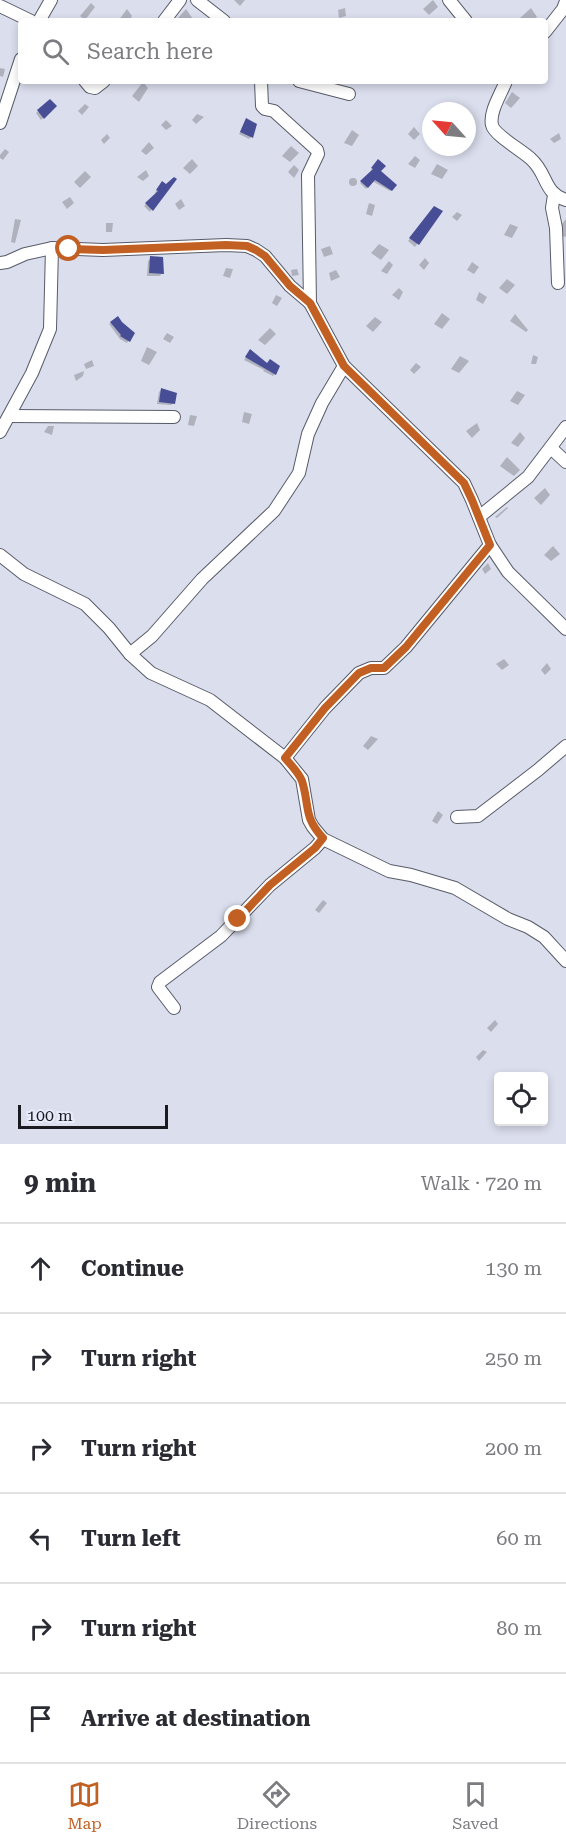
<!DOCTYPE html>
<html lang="en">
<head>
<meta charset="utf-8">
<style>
  body { margin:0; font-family:"Roboto Serif",serif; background:#f2f2f3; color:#2b2b33 }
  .controls { position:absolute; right:18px; bottom:18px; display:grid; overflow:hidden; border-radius:6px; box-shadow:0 3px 9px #0003 }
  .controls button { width:54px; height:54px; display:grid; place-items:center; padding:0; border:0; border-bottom:2px solid #e1e1e2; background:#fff; color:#2b2b33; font:30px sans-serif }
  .compass { position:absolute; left:422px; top:102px; width:54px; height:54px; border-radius:50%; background:#fff; box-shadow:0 3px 9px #0003; rotate:297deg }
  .scale { position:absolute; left:18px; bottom:15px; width:150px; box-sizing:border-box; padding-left:6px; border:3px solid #1a1b21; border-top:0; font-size:16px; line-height:21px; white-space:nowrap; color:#1a1b21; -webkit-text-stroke:4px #e8ebfa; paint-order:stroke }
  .stop { position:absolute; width:18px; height:18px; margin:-14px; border:4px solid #c26023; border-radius:50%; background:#fff }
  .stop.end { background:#c26023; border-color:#fff; box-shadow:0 2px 6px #0008 }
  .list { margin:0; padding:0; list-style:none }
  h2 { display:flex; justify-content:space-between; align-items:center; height:78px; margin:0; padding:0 24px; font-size:26px }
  h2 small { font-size:20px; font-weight:400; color:#7c7c81 }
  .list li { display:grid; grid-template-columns:39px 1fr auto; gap:18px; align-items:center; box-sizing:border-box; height:90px; padding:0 24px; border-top:2px solid #e1e1e2 }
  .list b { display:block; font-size:22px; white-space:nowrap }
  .list em { font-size:20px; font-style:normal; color:#7c7c81 }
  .icon { flex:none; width:33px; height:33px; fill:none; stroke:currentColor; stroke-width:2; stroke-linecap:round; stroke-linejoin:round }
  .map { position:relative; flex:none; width:566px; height:1144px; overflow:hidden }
  .search { position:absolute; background:#fff; box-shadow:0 3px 9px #0003; left:18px; right:18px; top:18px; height:66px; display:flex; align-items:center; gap:15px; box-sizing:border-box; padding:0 21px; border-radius:6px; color:#7c7c81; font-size:22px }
  .sheet { height:618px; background:#fff }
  nav { display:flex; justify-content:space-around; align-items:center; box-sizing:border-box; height:84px; border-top:2px solid #e1e1e2; background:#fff; font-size:16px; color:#7c7c81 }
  nav a { display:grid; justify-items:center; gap:3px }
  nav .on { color:#c26023 }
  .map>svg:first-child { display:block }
  .shadow { fill:#0003 }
  .building { fill:#484e95 }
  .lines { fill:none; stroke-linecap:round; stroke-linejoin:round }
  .minor-casing { stroke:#585b68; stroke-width:14 }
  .minor { stroke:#fff; stroke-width:12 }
  .route { stroke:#c26023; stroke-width:8 }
</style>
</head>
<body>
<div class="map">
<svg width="566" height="1144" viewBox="0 0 566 1144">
  <rect width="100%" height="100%" fill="#dbdeed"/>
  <!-- shadow -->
  <g class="shadow">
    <polygon points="234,0 245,0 240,6"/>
    <polygon points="433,0 438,7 429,15 423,9"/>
    <polygon points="91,3 95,7 85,20 80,16"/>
    <polygon points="345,8 346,16 339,18 338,10"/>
    <polygon points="531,8 537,17 533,21 524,21 520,18"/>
    <polygon points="127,9 132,16 129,21 118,21"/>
    <polygon points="186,9 193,19 191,21 181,21 178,18"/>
    <polygon points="0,68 5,69 3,77 0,76"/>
    <polygon points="143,82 148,88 139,102 132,96"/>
    <polygon points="512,92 520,98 511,108 505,103"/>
    <polygon points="50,101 55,106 41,120 36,113"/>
    <polygon points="85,104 89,107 82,115 78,111"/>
    <polygon points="197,114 204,117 196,124 192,120"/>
    <polygon points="166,120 172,126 166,130 161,125"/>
    <polygon points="246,120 251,137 249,139 239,134"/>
    <polygon points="414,127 420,134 414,140 408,134"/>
    <polygon points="352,130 359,135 352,146 344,143"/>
    <polygon points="559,133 561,139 554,143 550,139"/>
    <polygon points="107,134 110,138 104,144 101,140"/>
    <polygon points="149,142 154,148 146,155 141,151"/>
    <polygon points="291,146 299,153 290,162 282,156"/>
    <polygon points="5,149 9,152 3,160 0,158 0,155"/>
    <polygon points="415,156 420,160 415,168 408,164"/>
    <polygon points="192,159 198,166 190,174 183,168"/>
    <polygon points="378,161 379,171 395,185 390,191 372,181 366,189 360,183 373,171 371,170"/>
    <polygon points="437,164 448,170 442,179 431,174"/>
    <polygon points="294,165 299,170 294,178 288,172"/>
    <polygon points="146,170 149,176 143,181 137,177"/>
    <polygon points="85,171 91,177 80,188 74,182"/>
    <circle cx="353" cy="182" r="4"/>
    <polygon points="159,186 166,186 150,212 144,206 157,194 155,193"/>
    <polygon points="70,197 74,203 67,209 62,202"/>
    <polygon points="181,199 185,206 179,210 175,204"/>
    <polygon points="369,203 375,205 372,216 366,214"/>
    <polygon points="432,210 431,224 415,247 408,241"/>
    <polygon points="457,212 462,215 457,221 452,217"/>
    <polygon points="15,219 21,220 15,243 11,242"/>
    <polygon points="566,219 566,236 565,237 562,236 561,225"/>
    <polygon points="106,223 113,223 112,232 106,232"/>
    <polygon points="510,224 518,227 512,238 504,235"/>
    <polygon points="379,244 389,250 381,260 371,253"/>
    <polygon points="330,246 333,254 324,257 321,249"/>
    <polygon points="151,258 162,273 160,276 147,276 148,261"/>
    <polygon points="425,258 429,263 424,270 419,265"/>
    <polygon points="389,261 393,265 387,274 381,271"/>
    <polygon points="472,262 479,267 474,274 467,270"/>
    <polygon points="226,268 233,269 230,278 223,276"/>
    <polygon points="297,269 299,275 292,276 291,270"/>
    <polygon points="336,270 340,277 331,281 329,273"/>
    <polygon points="507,279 515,285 507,294 499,288"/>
    <polygon points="399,288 403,292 399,300 392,295"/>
    <polygon points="479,292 487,297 483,304 476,300"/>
    <polygon points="276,295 282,298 277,306 272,303"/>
    <polygon points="442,313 450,319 442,329 434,324"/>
    <polygon points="515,314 528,330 526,332 510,321"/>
    <polygon points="375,317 382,322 373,332 366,326"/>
    <polygon points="111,323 121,323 133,333 127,343 120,339 109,324"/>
    <polygon points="270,328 276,334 265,345 258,340"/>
    <polygon points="167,333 174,337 170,343 163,339"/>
    <polygon points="147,347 157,352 149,365 141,361"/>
    <polygon points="249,353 275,374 273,376 263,371 264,370 244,360"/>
    <polygon points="533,355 538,357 536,364 531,364"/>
    <polygon points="460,356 469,361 459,373 451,369"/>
    <polygon points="92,360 94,366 86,369 84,364"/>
    <polygon points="416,363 421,367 414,374 410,370"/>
    <polygon points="84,371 83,376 76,381 74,375"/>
    <polygon points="161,390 174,403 171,405 157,404 159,392"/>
    <polygon points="517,391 525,395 518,405 510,401"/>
    <polygon points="244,412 252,414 249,424 242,422"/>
    <polygon points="190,415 197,416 194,426 188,425"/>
    <polygon points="477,423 480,430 472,438 466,431"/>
    <polygon points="48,426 54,426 52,435 44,432"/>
    <polygon points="520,432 525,438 518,447 511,443"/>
    <polygon points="507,457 520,470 514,476 500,466"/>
    <polygon points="545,488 550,495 541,505 534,498"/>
    <polygon points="507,507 508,508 497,518 495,517"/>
    <polygon points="553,546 560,554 551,561 544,555"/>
    <polygon points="488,563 491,569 485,574 482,569"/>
    <polygon points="504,659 509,665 502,670 496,664"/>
    <polygon points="547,663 551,669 545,675 541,670"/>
    <polygon points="371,736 378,739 368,750 363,746"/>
    <polygon points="438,811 443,815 437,824 432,821"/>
    <polygon points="323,900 327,903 319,913 315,910"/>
    <polygon points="495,1020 498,1024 491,1032 487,1028"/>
    <polygon points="483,1050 487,1052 479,1061 476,1057"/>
  </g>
  <!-- building -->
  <g class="building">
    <polygon points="50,99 57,106 44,119 37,110"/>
    <polygon points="246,118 257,124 253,138 240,132"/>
    <polygon points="378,159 386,166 381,171 397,185 392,191 375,180 368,188 360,181 373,169 371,168"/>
    <polygon points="174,177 177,179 153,211 145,203 158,191 156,190 162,181 166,184"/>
    <polygon points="434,206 443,211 419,245 409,238"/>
    <polygon points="150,256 163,257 164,274 149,273"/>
    <polygon points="118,316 122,322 135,333 130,342 120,336 121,335 110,322"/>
    <polygon points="250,349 267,363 270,359 280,366 276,375 245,357"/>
    <polygon points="161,388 177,393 175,404 159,402"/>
  </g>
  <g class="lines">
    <!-- minor casing -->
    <g class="minor-casing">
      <g id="minor">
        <polyline points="197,0 224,21"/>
        <polyline points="449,0 466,21"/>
        <polyline points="0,6 31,21"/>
        <polyline points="39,21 51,0"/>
        <polyline points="164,21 180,0"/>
        <polyline points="545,32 563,9 566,1"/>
        <polyline points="85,81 90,87 95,88 104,81"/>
        <polyline points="261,81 262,106 265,109 274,111 317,150 318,154 308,175 310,303"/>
        <polyline points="299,81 349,94"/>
        <path d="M 506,81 C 501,94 489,112 492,125 C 494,135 523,151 531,159 C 548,174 543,193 566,200"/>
        <polyline points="0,123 21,59"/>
        <polyline points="554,195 552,208 556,228 558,283"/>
        <polyline points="0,263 7,262 25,254 52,248 103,250 226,245 247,246 256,250 265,256 290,286 310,303 344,366 464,483 472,500 490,545 508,572 566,629"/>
        <polyline points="9,416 174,417"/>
        <polyline points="0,432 32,373 50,329 52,248"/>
        <polyline points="551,448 566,462"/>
        <polyline points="479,517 528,477 566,427"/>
        <polyline points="0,555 24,574 85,604 109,628 130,654 151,673 210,700 285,758 302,779 309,820 313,827 323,839 389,871 411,875 455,888 508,919 528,927 544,937 566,961"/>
        <polyline points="130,654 152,636 202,579 274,511 299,473 308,434 322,403 344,366"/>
        <polyline points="285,758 325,708 359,673 371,668 384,668 406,647 490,545"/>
        <polyline points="457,817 478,816 538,770 566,746"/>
        <polyline points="174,1008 158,987 160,982 221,936 270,885 315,848 323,839"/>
      </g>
    </g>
    <!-- minor -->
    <use href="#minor" class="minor"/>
  </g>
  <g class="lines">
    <!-- route -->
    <path class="route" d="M 69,249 L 103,250 L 226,245 L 247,246 L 256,250 L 265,256 L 290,286 L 310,303 L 344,366 L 464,483 L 472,500 L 490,545 L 406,647 L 384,668 L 371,668 L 359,673 L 325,708 L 285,758 C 291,765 299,773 302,781 C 310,807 303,816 323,838 L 315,848 L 270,885 L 238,919"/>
  </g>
</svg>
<div class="controls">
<button><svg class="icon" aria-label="locate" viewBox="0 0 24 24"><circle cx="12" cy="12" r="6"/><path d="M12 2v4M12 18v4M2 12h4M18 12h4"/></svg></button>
</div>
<svg class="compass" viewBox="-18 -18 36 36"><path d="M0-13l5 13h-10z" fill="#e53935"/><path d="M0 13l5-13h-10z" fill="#7c7c81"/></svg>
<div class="scale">100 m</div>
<div class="stop" style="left:69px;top:249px"></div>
<div class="stop end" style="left:238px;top:919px"></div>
<div class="search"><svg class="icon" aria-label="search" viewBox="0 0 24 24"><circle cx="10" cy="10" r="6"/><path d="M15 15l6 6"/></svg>Search here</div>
</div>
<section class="sheet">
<h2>9 min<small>Walk · 720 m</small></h2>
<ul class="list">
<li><svg class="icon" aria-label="ahead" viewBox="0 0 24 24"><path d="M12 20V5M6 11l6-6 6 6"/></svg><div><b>Continue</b></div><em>130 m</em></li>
<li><svg class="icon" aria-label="right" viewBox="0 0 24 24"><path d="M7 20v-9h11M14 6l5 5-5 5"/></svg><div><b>Turn right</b></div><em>250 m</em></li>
<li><svg class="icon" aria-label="right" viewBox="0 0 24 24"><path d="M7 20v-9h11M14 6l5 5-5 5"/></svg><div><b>Turn right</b></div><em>200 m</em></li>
<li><svg class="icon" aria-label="left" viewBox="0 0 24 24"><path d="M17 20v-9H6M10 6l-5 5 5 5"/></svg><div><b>Turn left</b></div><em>60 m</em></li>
<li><svg class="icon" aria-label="right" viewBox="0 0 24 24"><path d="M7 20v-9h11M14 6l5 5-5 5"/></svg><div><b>Turn right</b></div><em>80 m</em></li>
<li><svg class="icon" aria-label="arrive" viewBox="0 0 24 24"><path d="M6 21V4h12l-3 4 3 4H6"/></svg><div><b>Arrive at destination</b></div></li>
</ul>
</section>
<nav>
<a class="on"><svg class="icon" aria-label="map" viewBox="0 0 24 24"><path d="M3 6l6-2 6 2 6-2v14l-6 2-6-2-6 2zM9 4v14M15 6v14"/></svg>Map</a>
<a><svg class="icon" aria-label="directions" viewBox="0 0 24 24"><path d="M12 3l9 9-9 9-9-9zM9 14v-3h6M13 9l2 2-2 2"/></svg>Directions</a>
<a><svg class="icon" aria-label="saved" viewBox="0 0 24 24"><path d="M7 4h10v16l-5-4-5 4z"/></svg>Saved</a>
</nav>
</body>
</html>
